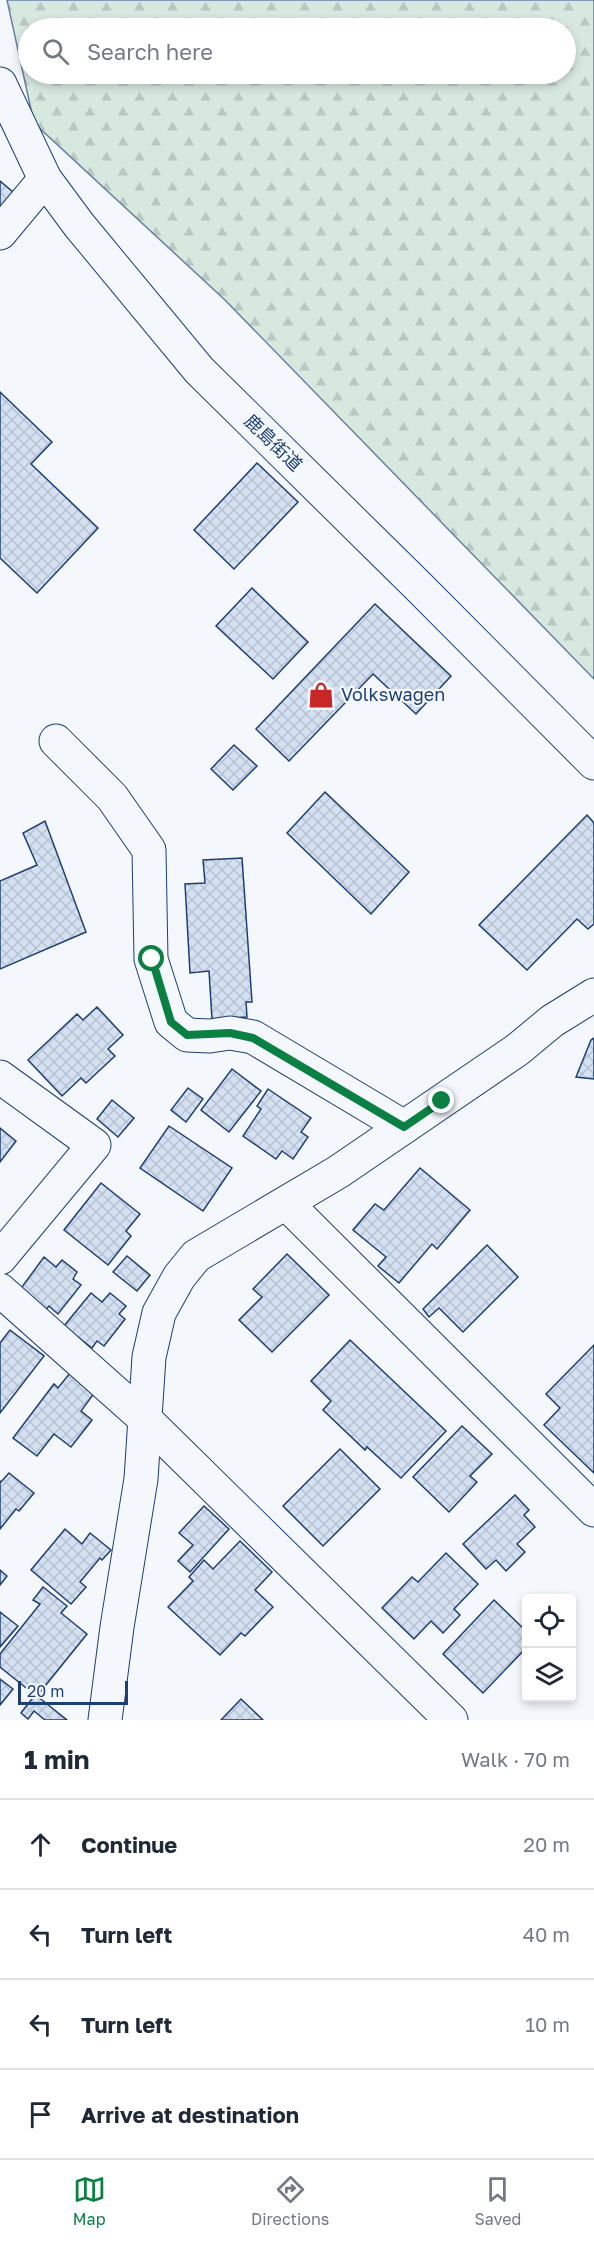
<!DOCTYPE html>
<html lang="en">
<head>
<meta charset="utf-8">
<style>
  body { margin:0; font-family:"Golos Text","Noto Sans JP",sans-serif; background:#f6f6f7; color:#1f2937 }
  .controls { position:absolute; right:18px; bottom:18px; display:grid; overflow:hidden; border-radius:6px; box-shadow:0 3px 9px #0003 }
  .controls button { width:54px; height:54px; display:grid; place-items:center; padding:0; border:0; border-bottom:2px solid #e0e1e3; background:#fff; color:#1f2937; font:30px sans-serif }
  .scale { position:absolute; left:18px; bottom:15px; width:110px; box-sizing:border-box; padding-left:6px; border:3px solid #1d3f73; border-top:0; font-size:16px; line-height:21px; white-space:nowrap; color:#1d3f73; -webkit-text-stroke:4px #f4f7fb; paint-order:stroke }
  .stop { position:absolute; width:18px; height:18px; margin:-14px; border:4px solid #0b8043; border-radius:50%; background:#fff }
  .stop.end { background:#0b8043; border-color:#fff; box-shadow:0 2px 6px #0008 }
  .list { margin:0; padding:0; list-style:none }
  h2 { display:flex; justify-content:space-between; align-items:center; height:78px; margin:0; padding:0 24px; font-size:26px }
  h2 small { font-size:20px; font-weight:400; color:#747a83 }
  .list li { display:grid; grid-template-columns:39px 1fr auto; gap:18px; align-items:center; box-sizing:border-box; height:90px; padding:0 24px; border-top:2px solid #e0e1e3 }
  .list b { display:block; font-size:22px; white-space:nowrap }
  .list em { font-size:20px; font-style:normal; color:#747a83 }
  .icon { flex:none; width:33px; height:33px; fill:none; stroke:currentColor; stroke-width:2; stroke-linecap:round; stroke-linejoin:round }
  .map { position:relative; flex:none; width:594px; height:1720px; overflow:hidden }
  .search { position:absolute; background:#fff; box-shadow:0 3px 9px #0003; left:18px; right:18px; top:18px; height:66px; display:flex; align-items:center; gap:15px; box-sizing:border-box; padding:0 21px; border-radius:33px; color:#747a83; font-size:22px }
  .sheet { height:438px; background:#fff }
  nav { display:flex; justify-content:space-around; align-items:center; box-sizing:border-box; height:84px; border-top:2px solid #e0e1e3; background:#fff; font-size:16px; color:#747a83 }
  nav a { display:grid; justify-items:center; gap:3px }
  nav .on { color:#0b8043 }
  .map>svg:first-child { display:block }
  .forest { fill:url(#forest-firs); stroke:#687fa3; stroke-width:1.5; fill-rule:evenodd }
  .building { fill:url(#building-cross-hatch); stroke:#1d3f73; stroke-width:1.5 }
  .lines { fill:none; stroke-linecap:round; stroke-linejoin:round }
  .minor-casing { stroke:#1d3f73; stroke-width:35 }
  .tertiary-casing { stroke:#1d3f73; stroke-width:35 }
  .minor { stroke:#f4f7fb; stroke-width:33 }
  .tertiary { stroke:#f4f7fb; stroke-width:33 }
  .route { stroke:#0b8043; stroke-width:8 }
  .labels { text-anchor:middle; stroke-width:4.5; stroke-linejoin:round; paint-order:stroke }
  .street-label { font-size:18px; fill:#1d3f73; stroke:#f4f7fb }
  .poi-label { font-size:18px; fill:#1d3f73; stroke:#f4f7fb; text-anchor:start }
</style>
</head>
<body>
<div class="map">
<svg width="594" height="1720" viewBox="0 0 594 1720">
  <defs>
    <pattern id="forest-firs" width="22" height="20" patternUnits="userSpaceOnUse" patternTransform="scale(1.5)"><rect width="22" height="20" fill="#d7e8df"/><path d="M5 1l3.5 6h-7zM16 11l3.5 6h-7z" fill="#b8c8c3"/></pattern>
    <pattern id="building-cross-hatch" width="8" height="8" patternUnits="userSpaceOnUse" patternTransform="scale(1.5)"><rect width="8" height="8" fill="#d5e0f0"/><path d="M0 0l8 8M0 8l8-8" fill="none" stroke="#b6c1d1"/></pattern>
  </defs>
  <rect width="100%" height="100%" fill="#f4f7fb"/>
  <!-- forest -->
  <path class="forest" d="M 7,0 L 594,0 L 594,679 L 225,300 L 34,123 ZM 28,28 L 566,28 L 566,74 L 28,74 Z"/>
  <!-- building -->
  <g class="building">
    <polygon points="0,181 18,196 0,217"/>
    <polygon points="0,392 52,442 31,464 98,528 37,593 0,558"/>
    <polygon points="257,463 298,502 234,569 194,530"/>
    <polygon points="252,588 308,642 273,679 216,626"/>
    <polygon points="375,604 451,676 416,714 373,674 289,761 256,729"/>
    <polygon points="234,745 257,766 233,790 211,769"/>
    <polygon points="325,792 409,872 371,914 287,833"/>
    <polygon points="587,815 594,823 594,924 588,929 577,919 527,970 479,925"/>
    <polygon points="45,821 86,932 0,969 0,881 37,865 23,833"/>
    <polygon points="242,858 252,1002 246,1002 247,1017 212,1019 209,971 190,973 185,884 205,883 203,860"/>
    <polygon points="97,1007 123,1035 108,1049 115,1056 86,1083 81,1078 62,1096 28,1060 77,1014 83,1020"/>
    <polygon points="594,1038 594,1079 576,1077 591,1040"/>
    <polygon points="232,1069 261,1091 229,1132 201,1110"/>
    <polygon points="188,1088 203,1099 186,1122 171,1110"/>
    <polygon points="268,1089 311,1118 301,1132 308,1137 293,1159 282,1151 276,1159 243,1136 261,1109 257,1106"/>
    <polygon points="112,1100 134,1118 118,1137 97,1119"/>
    <polygon points="169,1126 232,1168 203,1211 140,1168"/>
    <polygon points="0,1128 16,1141 0,1162"/>
    <polygon points="420,1168 470,1210 437,1249 432,1244 399,1283 378,1266 386,1257 353,1230 375,1204 384,1210"/>
    <polygon points="101,1183 140,1214 126,1231 131,1236 108,1265 64,1230"/>
    <polygon points="487,1245 518,1277 463,1332 439,1308 429,1317 423,1309"/>
    <polygon points="287,1254 329,1295 272,1352 239,1320 262,1297 253,1289"/>
    <polygon points="127,1256 150,1275 137,1291 113,1272"/>
    <polygon points="44,1257 56,1267 62,1260 77,1272 73,1279 81,1285 58,1314 49,1306 45,1311 19,1291"/>
    <polygon points="91,1293 102,1302 110,1293 126,1306 119,1314 125,1319 104,1346 97,1341 92,1348 64,1326"/>
    <polygon points="10,1330 44,1356 0,1413 0,1343"/>
    <polygon points="350,1340 446,1431 401,1478 367,1447 365,1450 323,1410 331,1401 311,1381"/>
    <polygon points="594,1345 594,1473 544,1425 560,1408 546,1394"/>
    <polygon points="70,1373 95,1392 81,1411 92,1420 71,1447 54,1434 37,1456 13,1438 54,1384 58,1388"/>
    <polygon points="462,1426 492,1454 470,1476 477,1482 449,1512 413,1477"/>
    <polygon points="340,1449 380,1489 323,1546 283,1506"/>
    <polygon points="9,1473 34,1493 19,1511 16,1509 0,1529 0,1481 1,1482"/>
    <polygon points="515,1495 529,1510 524,1515 535,1527 517,1544 525,1552 506,1571 496,1560 486,1569 463,1544"/>
    <polygon points="204,1506 229,1529 190,1572 178,1561 193,1545 179,1533"/>
    <polygon points="65,1529 82,1544 90,1533 111,1550 102,1560 100,1558 80,1582 86,1587 71,1604 31,1570"/>
    <polygon points="240,1541 272,1572 255,1590 273,1607 245,1636 241,1633 220,1655 168,1607 193,1581 189,1577 204,1560 213,1569"/>
    <polygon points="446,1553 478,1584 454,1609 460,1615 443,1633 431,1621 414,1639 382,1608 412,1577 418,1582"/>
    <polygon points="0,1570 7,1576 0,1585"/>
    <polygon points="43,1587 67,1606 61,1613 87,1634 37,1696 67,1720 45,1720 34,1711 28,1719 21,1713 35,1695 0,1667 0,1654 40,1604 33,1600"/>
    <polygon points="494,1600 526,1631 526,1648 483,1693 443,1654"/>
    <polygon points="0,1612 18,1626 0,1647"/>
    <polygon points="0,1679 13,1689 0,1705"/>
    <polygon points="241,1699 263,1720 221,1720"/>
  </g>
  <g class="lines">
    <!-- minor casing -->
    <g class="minor-casing">
      <g id="minor">
        <polyline points="0,233 45,179"/>
        <polyline points="56,741 112,797 149,850 151,959 171,1022 187,1035 210,1036 230,1033 253,1037 404,1127"/>
        <polyline points="0,1077 94,1145 0,1258"/>
        <polyline points="287,1204 594,1510"/>
        <polyline points="0,1290 145,1419 451,1720"/>
      </g>
    </g>
    <!-- tertiary casing -->
    <g class="tertiary-casing">
      <g id="tertiary">
        <polyline points="0,84 45,179 79,225 199,370 420,588 594,763"/>
        <polyline points="105,1720 117,1627 141,1479 149,1357 159,1313 179,1277 196,1256 338,1172 517,1050 552,1021 594,995"/>
      </g>
    </g>
    <!-- minor -->
    <use href="#minor" class="minor"/>
    <!-- tertiary -->
    <use href="#tertiary" class="tertiary"/>
  </g>
  <g class="lines">
    <!-- route -->
    <polyline class="route" points="152,959 171,1022 187,1035 230,1033 253,1038 404,1127 442,1101"/>
  </g>
  <!-- icons -->
  <defs>
    <g id="shop-bare" transform="scale(2.07)"><path d="M-5-2.5h2.3a2.7 3.5 0 0 1 5.4 0H5L5.5 6h-11ZM-1.5-2.5h3a1.5 2.3 0 0 0-3 0Z" fill="#c62828" stroke="#f4f7fb" stroke-width="2.5" paint-order="stroke"/></g>
  </defs>
  <g fill-rule="evenodd">
    <use href="#shop-bare" x="321" y="695"/>
  </g>
  <g class="labels">
    <!-- street labels -->
    <g class="street-label">
      <text transform="translate(273 443) rotate(44)" y="6">鹿島街道</text>
    </g>
    <!-- poi labels -->
    <g class="poi-label">
      <text x="341" y="701">Volkswagen</text>
    </g>
  </g>
</svg>
<div class="controls">
<button><svg class="icon" aria-label="locate" viewBox="0 0 24 24"><circle cx="12" cy="12" r="6"/><path d="M12 2v4M12 18v4M2 12h4M18 12h4"/></svg></button>
<button><svg class="icon" aria-label="layers" viewBox="0 0 24 24"><path d="M12 4l9 5-9 5-9-5zM3 14l9 5 9-5"/></svg></button>
</div>
<div class="scale">20 m</div>
<div class="stop" style="left:152px;top:959px"></div>
<div class="stop end" style="left:442px;top:1101px"></div>
<div class="search"><svg class="icon" aria-label="search" viewBox="0 0 24 24"><circle cx="10" cy="10" r="6"/><path d="M15 15l6 6"/></svg>Search here</div>
</div>
<section class="sheet">
<h2>1 min<small>Walk · 70 m</small></h2>
<ul class="list">
<li><svg class="icon" aria-label="ahead" viewBox="0 0 24 24"><path d="M12 20V5M6 11l6-6 6 6"/></svg><div><b>Continue</b></div><em>20 m</em></li>
<li><svg class="icon" aria-label="left" viewBox="0 0 24 24"><path d="M17 20v-9H6M10 6l-5 5 5 5"/></svg><div><b>Turn left</b></div><em>40 m</em></li>
<li><svg class="icon" aria-label="left" viewBox="0 0 24 24"><path d="M17 20v-9H6M10 6l-5 5 5 5"/></svg><div><b>Turn left</b></div><em>10 m</em></li>
<li><svg class="icon" aria-label="arrive" viewBox="0 0 24 24"><path d="M6 21V4h12l-3 4 3 4H6"/></svg><div><b>Arrive at destination</b></div></li>
</ul>
</section>
<nav>
<a class="on"><svg class="icon" aria-label="map" viewBox="0 0 24 24"><path d="M3 6l6-2 6 2 6-2v14l-6 2-6-2-6 2zM9 4v14M15 6v14"/></svg>Map</a>
<a><svg class="icon" aria-label="directions" viewBox="0 0 24 24"><path d="M12 3l9 9-9 9-9-9zM9 14v-3h6M13 9l2 2-2 2"/></svg>Directions</a>
<a><svg class="icon" aria-label="saved" viewBox="0 0 24 24"><path d="M7 4h10v16l-5-4-5 4z"/></svg>Saved</a>
</nav>
</body>
</html>
